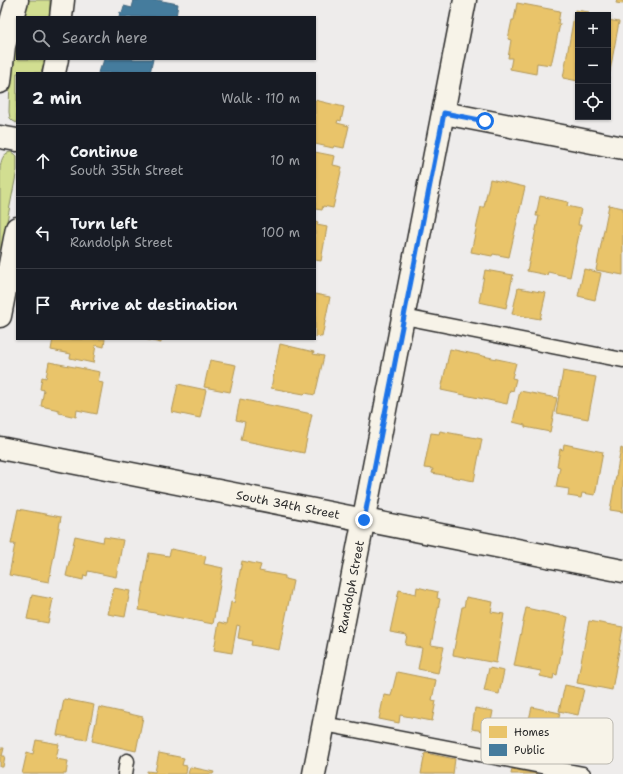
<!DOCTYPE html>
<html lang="en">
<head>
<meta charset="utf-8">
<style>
  body { margin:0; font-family:"Shantell Sans",sans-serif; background:#242831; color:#f1f3f6 }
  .controls { position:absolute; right:12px; top:12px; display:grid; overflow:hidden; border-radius:0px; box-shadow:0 1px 3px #0004 }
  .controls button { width:36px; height:36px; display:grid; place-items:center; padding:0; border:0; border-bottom:1px solid #363941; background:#171b24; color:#f1f3f6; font:20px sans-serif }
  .stop { position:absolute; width:12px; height:12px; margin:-9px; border:3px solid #1a73e8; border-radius:50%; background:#fff }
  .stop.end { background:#1a73e8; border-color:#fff; box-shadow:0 1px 4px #0008 }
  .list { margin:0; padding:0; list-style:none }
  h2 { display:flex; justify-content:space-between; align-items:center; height:52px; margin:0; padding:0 16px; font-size:17px }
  h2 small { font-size:13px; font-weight:400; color:#9ea1a6 }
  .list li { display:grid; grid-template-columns:26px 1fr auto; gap:12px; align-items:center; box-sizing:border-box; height:72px; padding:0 16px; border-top:1px solid #363941 }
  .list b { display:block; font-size:15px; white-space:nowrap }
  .list p { margin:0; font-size:13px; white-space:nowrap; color:#9ea1a6 }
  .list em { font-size:13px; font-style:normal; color:#9ea1a6 }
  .icon { flex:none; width:22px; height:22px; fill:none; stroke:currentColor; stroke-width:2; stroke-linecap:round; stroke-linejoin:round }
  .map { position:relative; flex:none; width:623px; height:774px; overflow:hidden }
  .search { position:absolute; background:#171b24; box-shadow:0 1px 3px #0004; left:16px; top:16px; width:300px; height:44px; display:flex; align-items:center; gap:10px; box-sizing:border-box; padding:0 14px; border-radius:0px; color:#9ea1a6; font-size:15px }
  .panel { position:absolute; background:#171b24; box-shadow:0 1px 3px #0004; left:16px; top:72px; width:300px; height:268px; border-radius:0px }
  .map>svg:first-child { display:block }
  .green { fill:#d2de91; stroke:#7e845e }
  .homes { fill:#e9c46a; stroke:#b09657 }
  .public { fill:#457b9d; stroke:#3d637b }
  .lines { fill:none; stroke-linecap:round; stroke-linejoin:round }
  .service-casing { stroke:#2b2b2b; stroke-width:17 }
  .minor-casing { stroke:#2b2b2b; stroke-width:25 }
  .secondary-casing { stroke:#2b2b2b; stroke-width:25 }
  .service { stroke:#f7f3e8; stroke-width:14 }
  .minor { stroke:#f7f3e8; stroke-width:22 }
  .secondary { stroke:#f7f3e8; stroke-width:22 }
  .route { stroke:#1a73e8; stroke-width:5 }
  .labels { text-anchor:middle; stroke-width:4; stroke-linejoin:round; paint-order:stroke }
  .street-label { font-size:12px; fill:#2b2b2b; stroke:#f7f3e8 }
  .key { fill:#f7f3e8; stroke:#bab7af; stroke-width:1 }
  .key-label { font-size:11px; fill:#2b2b2b }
</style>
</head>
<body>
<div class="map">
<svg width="623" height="774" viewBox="0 0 623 774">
  <rect width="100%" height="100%" fill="#eeeceb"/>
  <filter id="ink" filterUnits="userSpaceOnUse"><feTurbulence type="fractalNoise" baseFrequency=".025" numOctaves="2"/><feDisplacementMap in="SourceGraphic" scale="8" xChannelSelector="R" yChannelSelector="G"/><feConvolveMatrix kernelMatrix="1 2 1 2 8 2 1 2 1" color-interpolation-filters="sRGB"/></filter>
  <g filter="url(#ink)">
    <!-- green -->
    <g class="green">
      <polygon points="28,0 50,0 50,17 22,17"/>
      <polygon points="17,33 17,59 46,59 41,73 17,73 17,123 13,121 10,118 9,112 10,77"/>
      <path d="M 11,152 L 17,156 L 17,170 L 0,257 L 0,169 C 1,162 2,153 11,152 Z"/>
    </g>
    <!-- homes -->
    <g class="homes">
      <polygon points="617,0 623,0 623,4 616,3"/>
      <polygon points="517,3 560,11 558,24 560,24 551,65 537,63 536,74 510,69 512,58 508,58 511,40 508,39 512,20 514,20"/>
      <polygon points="575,10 589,12 588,15 578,15 578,81 563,78"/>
      <polygon points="608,20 619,22 608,82"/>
      <polygon points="315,100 344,107 341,121 338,120 337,123 349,126 344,148 334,146 333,148 315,144"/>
      <polygon points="315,152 335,156 333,165 342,167 333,208 323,206 322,210 315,209"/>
      <polygon points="490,179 525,187 509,257 493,254 492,256 471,252 481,207 484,207"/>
      <polygon points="540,196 568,202 567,206 581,209 578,225 581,225 570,277 548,272 547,275 527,271 539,216 536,216"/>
      <polygon points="609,205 623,208 623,275 596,270"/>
      <polygon points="315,221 318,222 317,225 327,227 321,261 315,260"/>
      <polygon points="584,269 601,273 595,300 578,296"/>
      <polygon points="485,270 513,275 506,308 479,302"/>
      <polygon points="518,288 546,293 540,319 512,314"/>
      <polygon points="315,294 330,297 322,337 315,336"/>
      <polygon points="53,339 105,339 104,347 96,345 93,363 70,358 71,354 51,350"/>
      <polygon points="144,339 161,339 161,343"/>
      <polygon points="280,344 314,352 313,354 324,356 315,395 305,393 304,394 271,388"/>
      <polygon points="450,349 516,363 512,378 516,379 513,391 510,390 507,404 441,390"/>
      <polygon points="210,360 236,365 230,392 204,387"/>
      <polygon points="49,362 100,372 98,382 103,383 97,414 77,410 76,417 59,413 59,410 41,406 44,390 40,389 42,377 46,378"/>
      <polygon points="563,371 596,377 588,419 556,413"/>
      <polygon points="178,384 206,390 200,418 172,412"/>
      <polygon points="520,391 557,398 550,432 525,427 525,425 513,422"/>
      <polygon points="240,399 312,414 304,453 241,440 245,422 236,420"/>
      <polygon points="440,431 482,439 474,481 432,473 433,469 424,468 431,433 439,434"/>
      <polygon points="564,444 603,452 595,495 582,493 581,498 568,496 569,489 556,487 560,467 557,466 560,449 563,450"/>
      <polygon points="621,448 623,449 623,512 610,510"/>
      <polygon points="18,509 61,517 49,582 9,575 15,544 11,544"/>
      <polygon points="75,536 103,542 104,537 123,540 116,577 88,571 87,576 84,575 83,580 66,576"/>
      <polygon points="171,549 206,556 204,564 223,568 213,624 139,610 149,553 169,556"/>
      <polygon points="242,561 261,565 259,571 285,576 285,579 293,581 279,650 251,645 252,641 238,638 240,626 237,625 232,653 214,650 219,622 227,624 231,602 234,603"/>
      <polygon points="417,587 438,592 437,598 440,599 431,645 444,647 438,673 418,669 422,648 405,645 407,635 390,632 399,590 416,594"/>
      <polygon points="114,588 130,591 125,617 108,614"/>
      <polygon points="32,595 53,599 48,623 27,619"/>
      <polygon points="466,597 493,602 491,612 504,614 496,663 453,655 462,607 464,607"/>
      <polygon points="526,608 568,617 557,675 554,674 553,679 540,676 541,671 514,666"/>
      <polygon points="589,621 623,627 612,690 577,683"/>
      <polygon points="489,668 504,671 499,694 484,691"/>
      <polygon points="397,672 436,680 432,700 436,701 432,721 400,715 399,723 379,719 384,695 391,696"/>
      <polygon points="565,685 584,689 578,715 559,711"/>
      <polygon points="64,699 94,705 87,740 57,735"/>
      <polygon points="99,707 143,717 136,751 92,741"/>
      <polygon points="532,707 560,713 554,742 525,736"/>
      <polygon points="475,708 493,711 489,732 472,729"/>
      <polygon points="36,740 59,744 56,759 68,761 66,774 22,774 27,752 33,754"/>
      <polygon points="0,748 4,748 2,756 5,756 3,767 0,767"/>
      <polygon points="159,753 184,758 182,765 187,766 186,774 147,774 147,771 155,772"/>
      <polygon points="425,753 455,759 453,774 421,774"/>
      <polygon points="190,767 214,772 213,774 188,774"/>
      <polygon points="512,769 537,774 511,774"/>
    </g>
    <!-- public -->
    <g class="public">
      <polygon points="134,0 157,0 178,4 176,17 119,17 120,12 122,13 124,6 132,8"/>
      <polygon points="104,59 153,59 150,73 98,73 100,66 102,66"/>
    </g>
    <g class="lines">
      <!-- service casing -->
      <g class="service-casing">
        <g id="service">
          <polyline points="404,317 623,360"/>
          <polyline points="324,724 583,774"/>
          <polyline points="125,774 127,761"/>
        </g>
      </g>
      <!-- minor casing -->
      <g class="minor-casing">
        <g id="minor">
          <polyline points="61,17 63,0"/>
          <polyline points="54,73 57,59"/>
          <polyline points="0,82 4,46 17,0"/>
          <polyline points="444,113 623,148"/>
          <polyline points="0,137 17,140"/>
          <polyline points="0,316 17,228"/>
          <polyline points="0,448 623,571"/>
        </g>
      </g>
      <!-- secondary casing -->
      <g class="secondary-casing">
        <polyline id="secondary" points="314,774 465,0"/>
      </g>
      <!-- service -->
      <use href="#service" class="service"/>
      <!-- minor -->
      <use href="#minor" class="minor"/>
      <!-- secondary -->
      <use href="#secondary" class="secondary"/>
    </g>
  </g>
  <g class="lines" filter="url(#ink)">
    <!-- route -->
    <polyline class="route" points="364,520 444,113 485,121"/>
  </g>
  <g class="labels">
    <!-- street labels -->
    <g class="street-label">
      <text transform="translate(288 505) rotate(11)" y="4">South 34th Street</text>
      <text transform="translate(351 587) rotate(-79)" y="4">Randolph Street</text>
    </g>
  </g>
  <!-- legend -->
  <rect x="481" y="718" width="132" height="46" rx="6" class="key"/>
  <rect x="489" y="726" width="18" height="12" fill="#e9c46a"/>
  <rect x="489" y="744" width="18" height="12" fill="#457b9d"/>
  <g class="key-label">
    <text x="514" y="736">Homes</text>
    <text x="514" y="754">Public</text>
  </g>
</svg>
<div class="controls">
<button>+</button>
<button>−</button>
<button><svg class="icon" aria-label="locate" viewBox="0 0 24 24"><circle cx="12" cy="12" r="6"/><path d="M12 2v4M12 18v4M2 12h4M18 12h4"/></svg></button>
</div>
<div class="stop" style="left:485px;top:121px"></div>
<div class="stop end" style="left:364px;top:520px"></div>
<div class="search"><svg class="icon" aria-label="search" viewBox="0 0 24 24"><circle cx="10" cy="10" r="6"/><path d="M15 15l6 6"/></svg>Search here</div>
<section class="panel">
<h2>2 min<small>Walk · 110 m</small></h2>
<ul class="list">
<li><svg class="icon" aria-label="ahead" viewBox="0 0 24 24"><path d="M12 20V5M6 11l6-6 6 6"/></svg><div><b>Continue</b><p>South 35th Street</p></div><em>10 m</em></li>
<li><svg class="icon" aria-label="left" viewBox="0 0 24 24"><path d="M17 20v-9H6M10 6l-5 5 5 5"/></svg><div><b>Turn left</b><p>Randolph Street</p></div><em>100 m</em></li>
<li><svg class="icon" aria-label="arrive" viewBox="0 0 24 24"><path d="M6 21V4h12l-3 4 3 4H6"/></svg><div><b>Arrive at destination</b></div></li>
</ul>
</section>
</div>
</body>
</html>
